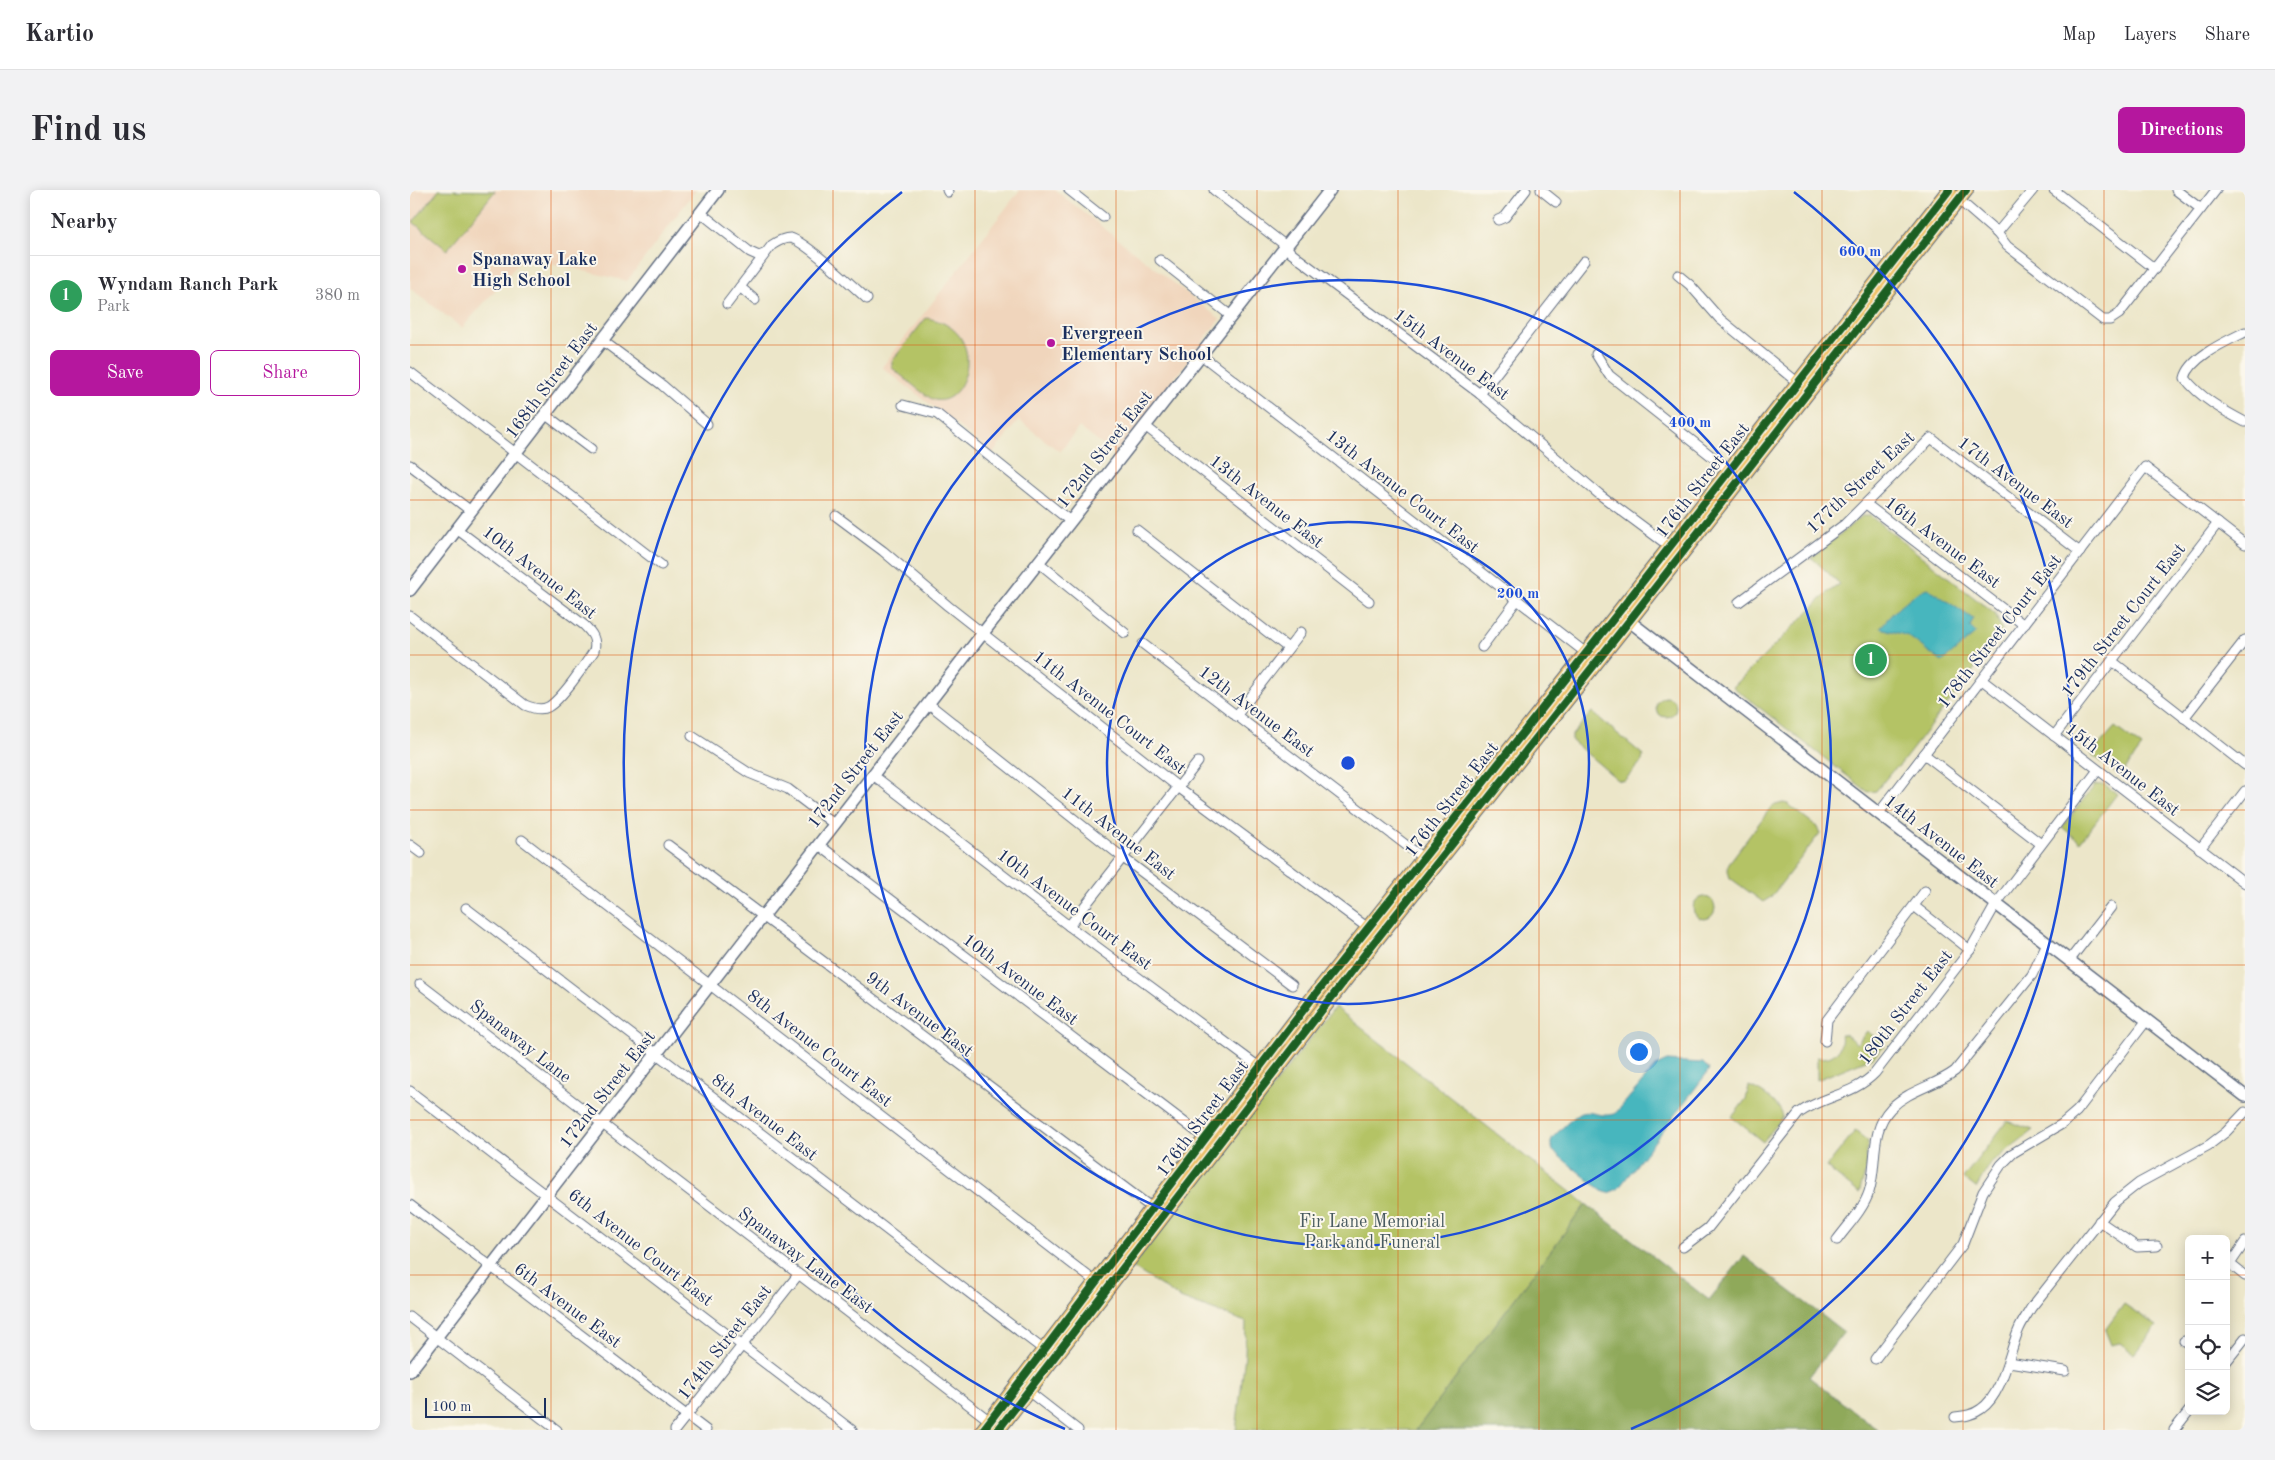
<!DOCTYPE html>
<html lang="en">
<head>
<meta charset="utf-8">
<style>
  body { margin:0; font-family:"Old Standard TT",serif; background:#f2f2f3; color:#2b2b33 }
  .controls { position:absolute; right:15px; bottom:15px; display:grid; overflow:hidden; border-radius:8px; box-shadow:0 2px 12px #0003 }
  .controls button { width:45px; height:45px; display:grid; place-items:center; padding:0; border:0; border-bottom:1px solid #e1e1e2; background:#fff; color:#2b2b33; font:25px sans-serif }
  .scale { position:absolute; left:15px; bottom:12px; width:121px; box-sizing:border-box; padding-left:5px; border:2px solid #1b2f5e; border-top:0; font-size:14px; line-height:18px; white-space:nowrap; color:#1b2f5e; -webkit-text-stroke:4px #fbf7ec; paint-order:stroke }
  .you { position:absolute; left:1228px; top:861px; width:18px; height:18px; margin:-12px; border:4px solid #fff; border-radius:50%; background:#1a73e8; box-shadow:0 0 0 8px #1a73e833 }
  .badge { display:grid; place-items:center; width:32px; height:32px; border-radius:50%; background:#b5179e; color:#fff; font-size:16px; font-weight:700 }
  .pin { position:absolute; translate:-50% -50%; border:2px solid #fff; box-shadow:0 1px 5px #0006 }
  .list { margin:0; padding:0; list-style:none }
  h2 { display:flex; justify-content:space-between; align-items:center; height:65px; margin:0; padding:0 20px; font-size:21px }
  h2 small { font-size:16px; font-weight:400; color:#7c7c81 }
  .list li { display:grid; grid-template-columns:32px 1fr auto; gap:15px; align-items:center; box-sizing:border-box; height:80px; padding:0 20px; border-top:1px solid #e1e1e2 }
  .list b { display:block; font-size:19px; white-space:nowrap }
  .list p { margin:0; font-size:16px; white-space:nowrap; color:#7c7c81 }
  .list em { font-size:16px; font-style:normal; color:#7c7c81 }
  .actions { display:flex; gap:10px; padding:15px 20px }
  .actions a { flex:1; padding:11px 0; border:1px solid #b5179e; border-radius:8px; text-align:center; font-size:18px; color:#b5179e }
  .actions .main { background:#b5179e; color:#fff }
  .icon { flex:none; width:28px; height:28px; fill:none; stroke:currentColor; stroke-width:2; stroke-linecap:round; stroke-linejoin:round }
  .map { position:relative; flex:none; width:1835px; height:1240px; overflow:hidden; border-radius:8px }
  header { display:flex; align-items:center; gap:30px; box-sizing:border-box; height:70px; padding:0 25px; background:#fff; border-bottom:1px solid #e1e1e2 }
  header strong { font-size:24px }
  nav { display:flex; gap:28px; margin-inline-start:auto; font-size:18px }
  .intro { display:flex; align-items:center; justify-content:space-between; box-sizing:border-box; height:120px; padding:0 30px }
  h1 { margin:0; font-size:35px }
  .button { padding:12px 22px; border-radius:8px; background:#b5179e; color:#fff; font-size:18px; font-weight:700 }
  main { display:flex; gap:30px; padding:0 30px }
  aside { flex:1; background:#fff; border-radius:8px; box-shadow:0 2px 12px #0003 }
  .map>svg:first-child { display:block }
  .built { fill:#f0d5bc }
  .green { fill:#b4c365; stroke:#687962 }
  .forest { fill:#8fa95a; stroke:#556c5c }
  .water { fill:#47b6be; stroke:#31728e }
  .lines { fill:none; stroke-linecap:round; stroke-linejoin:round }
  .minor-casing { stroke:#646f83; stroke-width:11 }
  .tertiary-casing { stroke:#646f83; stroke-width:14 }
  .primary-casing { stroke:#646f83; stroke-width:16 }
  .minor { stroke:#fff; stroke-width:9 }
  .tertiary { stroke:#fff; stroke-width:11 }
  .primary { stroke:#f1c369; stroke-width:14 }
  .cycleway-casing { stroke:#fbf7ec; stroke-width:11 }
  .cycleway { stroke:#1b5e20; stroke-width:8 }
  .grid { fill:none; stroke:#de5710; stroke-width:1; stroke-opacity:0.55 }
  .ring { fill:none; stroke:#1d4ed8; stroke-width:2.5 }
  .poi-dot { fill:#b5179e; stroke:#fbf7ec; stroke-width:2 }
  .labels { text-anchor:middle; stroke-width:4; stroke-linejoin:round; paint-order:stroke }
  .poi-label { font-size:18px; font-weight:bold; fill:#1b2f5e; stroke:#fbf7ec; text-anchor:start }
  .street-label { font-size:18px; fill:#1b2f5e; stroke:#fbf7ec }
  .park-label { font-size:18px; fill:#495b60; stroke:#fbf7ec }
  .centre { fill:#1d4ed8; stroke:#fbf7ec; stroke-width:2.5 }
  .ring-label { font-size:15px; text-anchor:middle; font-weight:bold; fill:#1d4ed8; stroke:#fbf7ec; stroke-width:4; stroke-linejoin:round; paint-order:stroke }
</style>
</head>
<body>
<header>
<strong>Kartio</strong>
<nav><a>Map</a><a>Layers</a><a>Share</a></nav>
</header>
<div class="intro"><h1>Find us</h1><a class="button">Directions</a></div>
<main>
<aside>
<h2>Nearby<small></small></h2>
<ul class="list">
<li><span class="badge" style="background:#2e9e5b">1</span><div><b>Wyndam Ranch Park</b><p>Park</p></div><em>380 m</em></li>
</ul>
<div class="actions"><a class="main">Save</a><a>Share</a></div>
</aside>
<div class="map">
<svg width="1835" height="1240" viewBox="0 0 1835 1240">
  <rect width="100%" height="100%" fill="#fbf7ec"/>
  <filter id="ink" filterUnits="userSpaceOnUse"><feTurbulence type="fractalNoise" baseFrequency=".02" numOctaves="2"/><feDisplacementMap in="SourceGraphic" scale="10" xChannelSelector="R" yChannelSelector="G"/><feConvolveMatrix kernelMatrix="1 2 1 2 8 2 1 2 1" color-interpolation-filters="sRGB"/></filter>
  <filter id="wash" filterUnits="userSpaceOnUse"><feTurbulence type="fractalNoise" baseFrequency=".0096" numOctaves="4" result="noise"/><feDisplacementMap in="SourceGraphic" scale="20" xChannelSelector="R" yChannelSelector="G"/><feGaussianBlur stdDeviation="1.12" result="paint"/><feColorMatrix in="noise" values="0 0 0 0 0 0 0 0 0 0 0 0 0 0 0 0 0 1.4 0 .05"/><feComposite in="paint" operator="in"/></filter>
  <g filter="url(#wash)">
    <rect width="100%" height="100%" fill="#ece6c9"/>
    <!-- built -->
    <g class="built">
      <polygon points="0,0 286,0 217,91 114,67 52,138 0,98"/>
      <polygon points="610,0 645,0 810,129 705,265 669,237 650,262 609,230 583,263 472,177"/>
    </g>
    <!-- green -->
    <g class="green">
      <polygon points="29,0 85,1 37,60 3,32"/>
      <path d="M 516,128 C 581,138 557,217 525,210 C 518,209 490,184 482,178 L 482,171 Z"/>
      <polygon points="1452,326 1460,326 1585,424 1593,442 1490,575 1483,580 1466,601 1458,602 1323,497 1416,404 1430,394 1402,368"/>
      <circle cx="1256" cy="517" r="10"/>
      <polygon points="1182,522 1233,565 1232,571 1214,591 1208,590 1162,551 1162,545"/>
      <polygon points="1705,537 1732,557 1710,586 1681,564"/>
      <polygon points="1694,594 1707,604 1670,652 1652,637 1685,595"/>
      <polygon points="1373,613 1378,614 1406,636 1410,643 1361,707 1353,712 1320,688 1317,678 1319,673 1362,616"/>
      <circle cx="1294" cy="718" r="11"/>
      <polygon points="925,817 1176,1014 1006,1240 826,1240 835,1165 836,1132 770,1108 722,1077"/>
      <path d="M 1457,841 L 1475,855 L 1463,867 L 1407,890 L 1407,867 C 1422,871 1434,859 1431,844 L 1435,844 L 1447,854 Z"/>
      <path d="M 1339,896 C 1352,901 1370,913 1373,927 L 1353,952 L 1322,927 L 1336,909 Z"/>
      <polygon points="1597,931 1623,940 1580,974 1566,998 1553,988"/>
      <polygon points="1445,941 1458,951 1455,984 1449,1003 1416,977"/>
      <polygon points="1714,1114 1747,1136 1724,1164 1710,1153 1701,1155 1695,1140"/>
    </g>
    <!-- forest -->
    <polygon class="forest" points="1176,1014 1299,1110 1334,1066 1434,1142 1399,1187 1468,1240 1006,1240"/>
    <!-- water -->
    <g class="water">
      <path d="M 1518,398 L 1563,429 L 1560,437 L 1566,443 L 1532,472 L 1498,446 L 1471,438 C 1475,428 1507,399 1518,398 Z"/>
      <path d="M 1257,871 L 1293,873 L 1299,879 L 1297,883 L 1208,999 L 1198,1003 L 1192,1001 L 1143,961 C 1141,957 1140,953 1142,949 C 1144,945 1166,924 1171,923 C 1181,920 1191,928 1205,924 L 1246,876 Z"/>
    </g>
  </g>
  <g filter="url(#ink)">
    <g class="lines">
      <!-- minor casing -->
      <g class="minor-casing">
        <g id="minor">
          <polyline points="537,0 538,2"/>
          <polyline points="659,0 693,27"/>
          <polyline points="804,0 876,56 881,63 1070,204 1189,304 1259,356"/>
          <polyline points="1131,0 1146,12"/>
          <polyline points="1644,0 1745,79"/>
          <polyline points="1766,0 1791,19"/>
          <polyline points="1549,10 1587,43 1597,56 1693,130 1700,130 1709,124 1806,0"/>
          <polyline points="291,23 340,62 349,66 354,64"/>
          <polyline points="1088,30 1095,27 1116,0"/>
          <polyline points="1587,43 1623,0"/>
          <polyline points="750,70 821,126"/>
          <polyline points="1268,85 1280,95 1310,129 1387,192"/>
          <polyline points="330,97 345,110"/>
          <path d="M 317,114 L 362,55 C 368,51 374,48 380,48 C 394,50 444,97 457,109"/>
          <path d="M 1835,142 C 1817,151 1780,167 1775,188 C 1789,207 1814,221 1835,232"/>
          <polyline points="193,151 252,195 297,234"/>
          <polyline points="1186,164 1199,185 1319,280"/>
          <polyline points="791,165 1176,463"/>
          <polyline points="0,182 251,375"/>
          <polyline points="1070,204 1174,71"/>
          <polyline points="493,215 527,224 660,331"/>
          <polyline points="136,225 181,259"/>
          <polyline points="735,236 959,411"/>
          <polyline points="0,275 61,321"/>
          <polyline points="1456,314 1614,435"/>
          <polyline points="426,326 473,361 538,416 768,597 958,738"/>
          <polyline points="727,340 878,458"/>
          <polyline points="628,372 715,443"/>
          <polyline points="1329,412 1435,334 1521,248 1670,362"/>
          <path d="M 0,426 L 115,515 C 122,518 131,521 138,517 C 151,510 175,475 184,461 C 187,449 182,443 174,435 L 48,340"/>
          <polyline points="733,454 1013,668"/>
          <polyline points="1072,457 1107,410"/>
          <polyline points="1702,471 1835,575"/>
          <polyline points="1572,490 1835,693"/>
          <polyline points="519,514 712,667 882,795"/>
          <polyline points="826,526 891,442"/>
          <polyline points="1774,528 1835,450"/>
          <polyline points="282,546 339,583 378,599 424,634"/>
          <polyline points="1644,546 1808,333"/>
          <polyline points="1514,564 1631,654"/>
          <polyline points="463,585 659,736 849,877"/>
          <polyline points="1468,624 1735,277 1835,354"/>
          <polyline points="112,650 687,1093"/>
          <polyline points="0,655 11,663"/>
          <polyline points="258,655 742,1018"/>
          <polyline points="409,655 795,948"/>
          <polyline points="1790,659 1835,601"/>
          <polyline points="1504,716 1560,760"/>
          <polyline points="56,718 634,1160"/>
          <polyline points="659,736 788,572"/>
          <polyline points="1659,771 1701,717"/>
          <polyline points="10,794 580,1231"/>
          <polyline points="1415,851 1417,830 1515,701"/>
          <polyline points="0,901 442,1240"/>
          <polyline points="0,1015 296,1240"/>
          <polyline points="1689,1031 1727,1057 1747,1056"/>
          <path d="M 1427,1050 C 1438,1035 1453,1020 1459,1002 C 1468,974 1459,941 1481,918 C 1499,900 1525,896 1545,881 L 1622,785 L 1637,753"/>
          <polyline points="1835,1052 1820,1074 1835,1086"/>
          <path d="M 1273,1057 L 1298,1038 L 1389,923 C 1413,906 1444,905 1465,883 L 1560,760 L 1586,714 L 1688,580"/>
          <polyline points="0,1127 147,1240"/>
          <polyline points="1774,1151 1779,1154"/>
          <polyline points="1465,1169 1553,1054 1573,1002 1591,975 1603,963 1652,934 1667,921 1737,830"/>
          <polyline points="1599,1172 1655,1181"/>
          <polyline points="1816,1172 1835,1148"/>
          <polyline points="618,1201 668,1240"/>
          <path d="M 1545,1227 C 1555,1226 1563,1225 1571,1219 C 1593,1204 1599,1162 1609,1139 C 1612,1132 1617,1125 1621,1118 L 1705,1012 L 1729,993 L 1799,955 L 1816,942 L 1835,922"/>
          <polyline points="265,1240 388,1085"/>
          <polyline points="1764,1240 1779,1221"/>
        </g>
      </g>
      <!-- tertiary casing -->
      <g class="tertiary-casing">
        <g id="tertiary">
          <polyline points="0,400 308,0"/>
          <polyline points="1214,427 1835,906"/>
          <polyline points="0,1181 573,443 920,0"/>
        </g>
      </g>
      <!-- primary casing -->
      <g class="primary-casing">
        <g id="primary">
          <polyline points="573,1240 904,806 1208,423 1539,0"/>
          <polyline points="588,1240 962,755 1212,440 1556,0"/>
        </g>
      </g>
      <!-- minor -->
      <use href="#minor" class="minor"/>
      <!-- tertiary -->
      <use href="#tertiary" class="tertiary"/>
      <!-- primary -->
      <use href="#primary" class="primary"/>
      <!-- cycleway casing -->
      <g class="cycleway-casing">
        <g id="cycleway">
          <polyline points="573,1240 904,806 1208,423 1539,0"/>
          <polyline points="588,1240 962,755 1212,440 1556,0"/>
        </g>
      </g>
      <!-- cycleway -->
      <use href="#cycleway" class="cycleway"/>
    </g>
  </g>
  <!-- grid -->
  <path class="grid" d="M 141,0 L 141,1240M 282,0 L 282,1240M 423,0 L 423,1240M 565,0 L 565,1240M 706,0 L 706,1240M 847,0 L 847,1240M 988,0 L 988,1240M 1129,0 L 1129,1240M 1270,0 L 1270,1240M 1412,0 L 1412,1240M 1553,0 L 1553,1240M 1694,0 L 1694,1240M 0,155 L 1835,155M 0,310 L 1835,310M 0,465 L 1835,465M 0,620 L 1835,620M 0,775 L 1835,775M 0,930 L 1835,930M 0,1085 L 1779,1085M 1816,1085 L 1835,1085"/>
  <!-- distance rings -->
  <g class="ring">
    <circle cx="938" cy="573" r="241"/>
    <circle cx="938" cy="573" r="483"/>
    <path d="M655 1239A724 724 0 0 1 492 2M1384 2A724 724 0 0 1 1221 1239"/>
  </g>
  <!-- markers -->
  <g class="poi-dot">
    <circle cx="52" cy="79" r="5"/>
    <circle cx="641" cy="153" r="5"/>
  </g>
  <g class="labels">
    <!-- poi labels -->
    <g class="poi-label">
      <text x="62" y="75">Spanaway Lake<tspan x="62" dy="21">High School</tspan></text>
      <text x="651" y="149">Evergreen<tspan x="651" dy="21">Elementary School</tspan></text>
    </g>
    <!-- street labels -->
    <g class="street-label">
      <text transform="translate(1042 164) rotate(37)" y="6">15th Avenue East</text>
      <text transform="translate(141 190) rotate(-53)" y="6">168th Street East</text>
      <text transform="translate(694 259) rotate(-52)" y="6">172nd Street East</text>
      <text transform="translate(1292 290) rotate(-52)" y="6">176th Street East</text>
      <text transform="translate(1450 292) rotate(-43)" y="6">177th Street East</text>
      <text transform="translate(1606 292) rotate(37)" y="6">17th Avenue East</text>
      <text transform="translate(993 301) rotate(38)" y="6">13th Avenue Court East</text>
      <text transform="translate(857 311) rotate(38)" y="6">13th Avenue East</text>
      <text transform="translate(1533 352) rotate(37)" y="6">16th Avenue East</text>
      <text transform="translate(130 382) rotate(38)" y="6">10th Avenue East</text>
      <text transform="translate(1713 430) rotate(-52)" y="6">179th Street Court East</text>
      <text transform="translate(1589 441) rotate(-52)" y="6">178th Street Court East</text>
      <text transform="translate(847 521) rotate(37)" y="6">12th Avenue East</text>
      <text transform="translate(700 522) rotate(38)" y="6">11th Avenue Court East</text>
      <text transform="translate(445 579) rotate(-52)" y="6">172nd Street East</text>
      <text transform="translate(1713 579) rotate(38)" y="6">15th Avenue East</text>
      <text transform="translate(1041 609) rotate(-52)" y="6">176th Street East</text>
      <text transform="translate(709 643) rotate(38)" y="6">11th Avenue East</text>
      <text transform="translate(1532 651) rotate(38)" y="6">14th Avenue East</text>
      <text transform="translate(665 719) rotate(37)" y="6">10th Avenue Court East</text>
      <text transform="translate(611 789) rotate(37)" y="6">10th Avenue East</text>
      <text transform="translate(1495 817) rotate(-52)" y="6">180th Street East</text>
      <text transform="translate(510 824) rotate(37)" y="6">9th Avenue East</text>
      <text transform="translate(111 851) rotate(38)" y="6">Spanaway Lane</text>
      <text transform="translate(410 858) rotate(38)" y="6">8th Avenue Court East</text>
      <text transform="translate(197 899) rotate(-52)" y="6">172nd Street East</text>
      <text transform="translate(355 927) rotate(38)" y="6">8th Avenue East</text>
      <text transform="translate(792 928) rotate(-53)" y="6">176th Street East</text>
      <text transform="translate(231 1057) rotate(38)" y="6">6th Avenue Court East</text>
      <text transform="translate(396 1070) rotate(37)" y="6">Spanaway Lane East</text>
      <text transform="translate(158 1115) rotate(37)" y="6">6th Avenue East</text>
      <text transform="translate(314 1152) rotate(-52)" y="6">174th Street East</text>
    </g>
    <!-- park labels -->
    <g class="park-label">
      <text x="962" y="1037">Fir Lane Memorial<tspan x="962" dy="21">Park and Funeral</tspan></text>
    </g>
  </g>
  <circle cx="938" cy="573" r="8" class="centre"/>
  <g class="ring-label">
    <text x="1450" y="66">600 m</text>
    <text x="1280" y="237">400 m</text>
    <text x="1108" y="408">200 m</text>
  </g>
</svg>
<div class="controls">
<button>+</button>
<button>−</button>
<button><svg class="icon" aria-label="locate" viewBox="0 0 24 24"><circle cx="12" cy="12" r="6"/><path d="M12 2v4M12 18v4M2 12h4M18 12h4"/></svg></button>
<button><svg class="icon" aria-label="layers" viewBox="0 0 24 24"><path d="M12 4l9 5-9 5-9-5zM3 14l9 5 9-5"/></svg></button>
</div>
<div class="scale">100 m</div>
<div class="you"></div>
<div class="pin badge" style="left:1461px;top:470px;background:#2e9e5b">1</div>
</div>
</main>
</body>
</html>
